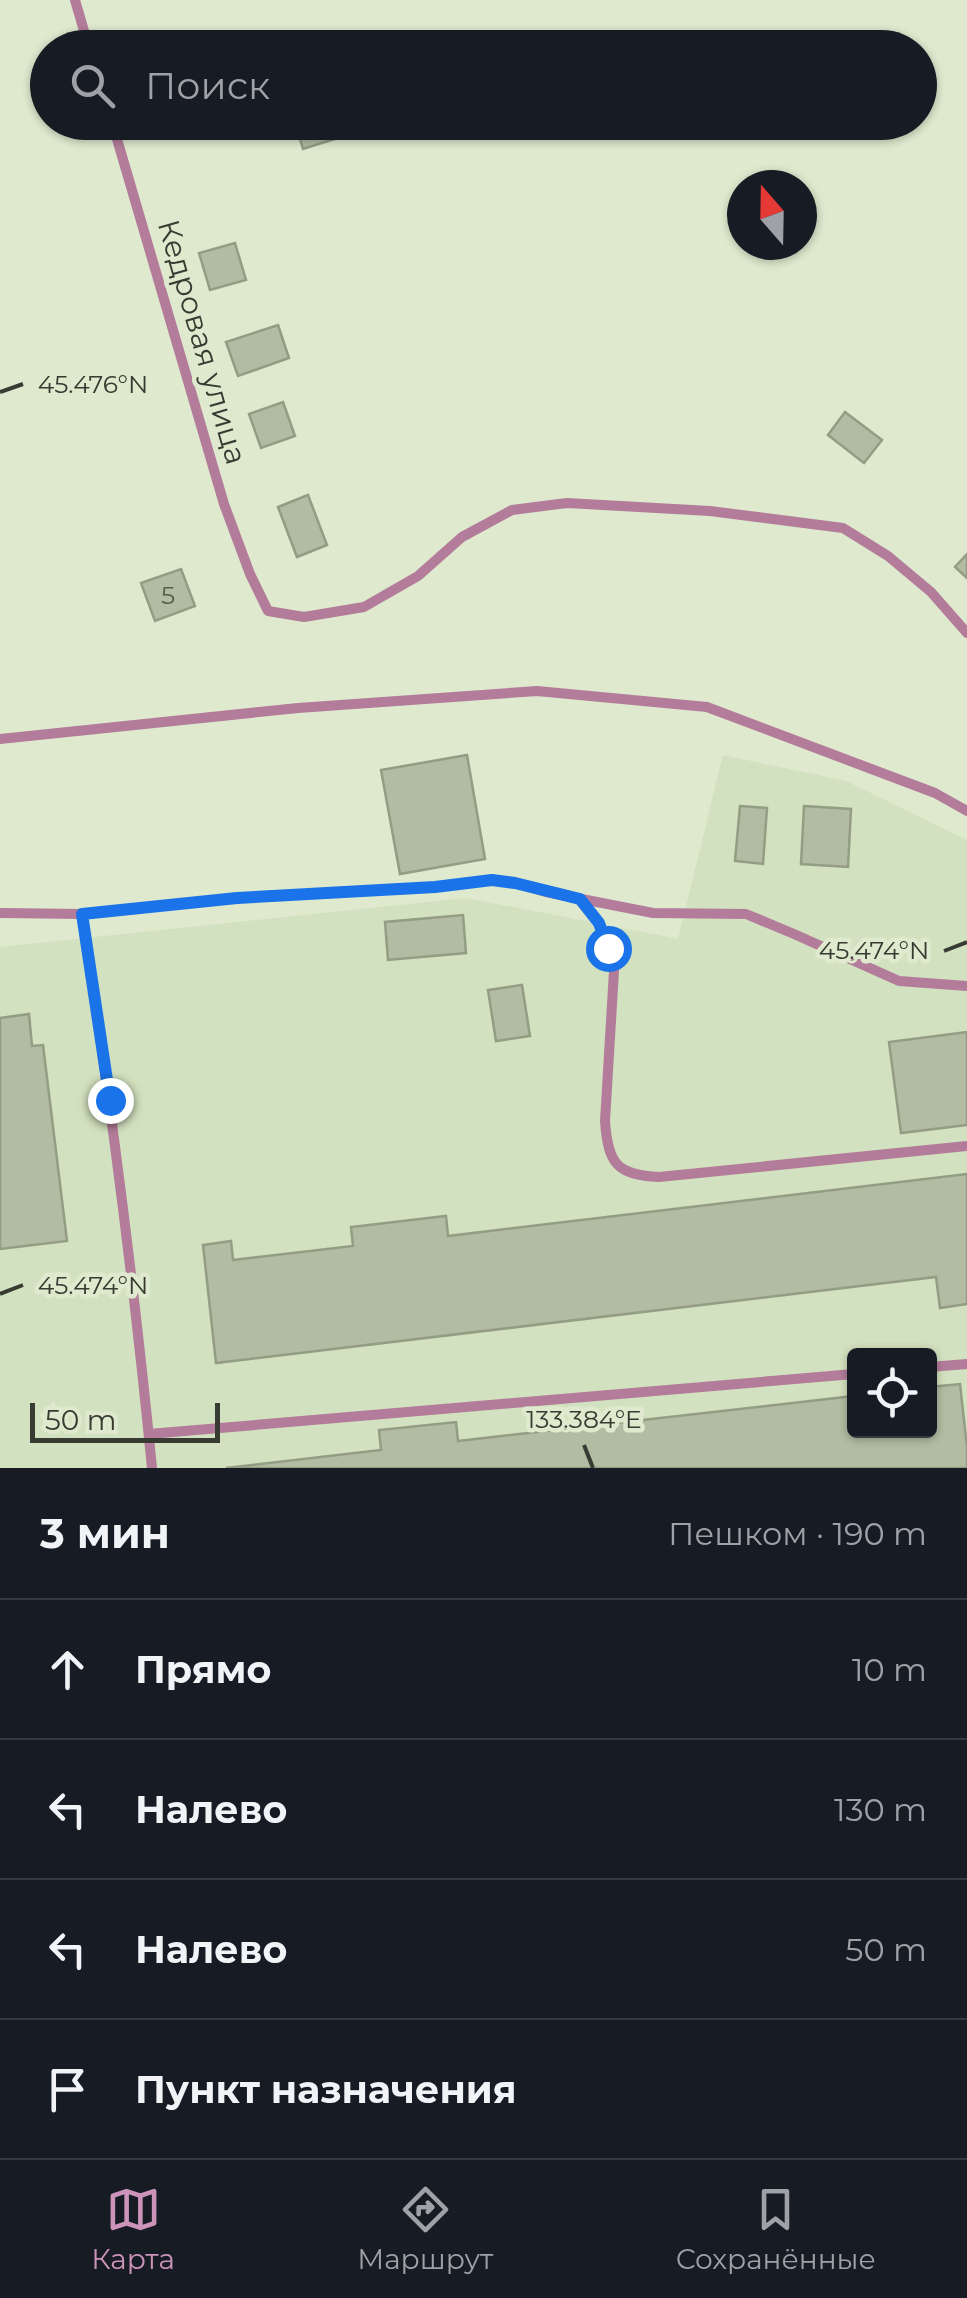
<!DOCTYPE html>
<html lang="ru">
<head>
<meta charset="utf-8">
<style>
  body { margin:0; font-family:Montserrat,sans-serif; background:#20242c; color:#f1f3f6 }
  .controls { position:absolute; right:30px; bottom:30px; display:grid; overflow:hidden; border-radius:10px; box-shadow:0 2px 8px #0004 }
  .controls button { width:90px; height:90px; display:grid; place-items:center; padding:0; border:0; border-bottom:2px solid #363941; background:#171b24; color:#f1f3f6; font:50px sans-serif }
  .compass { position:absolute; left:727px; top:170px; width:90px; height:90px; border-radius:50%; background:#171b24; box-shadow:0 2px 8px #0004; rotate:340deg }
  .scale { position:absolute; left:30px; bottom:25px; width:190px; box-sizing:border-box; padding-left:10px; border:5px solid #373b31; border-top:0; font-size:28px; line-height:35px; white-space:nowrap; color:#373b31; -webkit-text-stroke:8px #dee9ce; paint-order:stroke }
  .stop { position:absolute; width:30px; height:30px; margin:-22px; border:8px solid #1a73e8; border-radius:50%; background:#fff }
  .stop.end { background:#1a73e8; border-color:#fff; box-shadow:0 2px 10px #0008 }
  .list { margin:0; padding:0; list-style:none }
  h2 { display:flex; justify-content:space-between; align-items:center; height:130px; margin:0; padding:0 40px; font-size:42px }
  h2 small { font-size:32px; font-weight:400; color:#9ea1a6 }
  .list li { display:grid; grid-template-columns:65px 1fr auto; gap:30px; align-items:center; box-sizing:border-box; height:140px; padding:0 40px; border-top:2px solid #363941 }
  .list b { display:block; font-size:38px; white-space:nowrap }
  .list em { font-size:32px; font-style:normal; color:#9ea1a6 }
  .icon { flex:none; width:55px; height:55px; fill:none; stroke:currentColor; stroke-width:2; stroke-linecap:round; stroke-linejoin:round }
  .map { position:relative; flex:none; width:967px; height:1468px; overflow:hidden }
  .search { position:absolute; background:#171b24; box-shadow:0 2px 8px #0004; left:30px; right:30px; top:30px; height:110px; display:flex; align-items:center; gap:25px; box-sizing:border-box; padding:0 35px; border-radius:55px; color:#9ea1a6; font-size:38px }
  .sheet { height:690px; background:#171b24 }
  nav { display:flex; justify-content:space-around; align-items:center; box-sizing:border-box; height:140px; border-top:2px solid #363941; background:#171b24; font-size:28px; color:#9ea1a6 }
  nav a { display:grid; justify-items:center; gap:5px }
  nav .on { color:#cc94bb }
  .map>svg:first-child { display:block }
  .built { fill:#d2e1bf; fill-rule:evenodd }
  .building { fill:#b1bca2; stroke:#939d84; stroke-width:2.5 }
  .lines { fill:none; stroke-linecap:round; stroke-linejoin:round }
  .lane { stroke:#b37c9a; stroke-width:10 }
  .route { stroke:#1a73e8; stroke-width:12 }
  .ticks { fill:none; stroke:#373b31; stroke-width:4 }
  .labels { text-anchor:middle; stroke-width:9; stroke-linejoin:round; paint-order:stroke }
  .number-label { font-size:25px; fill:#565b4d }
  .street-label { font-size:30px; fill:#373b31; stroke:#dee9ce }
  .ticks-label { font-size:25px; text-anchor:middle; fill:#373b31; stroke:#dee9ce; stroke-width:9; stroke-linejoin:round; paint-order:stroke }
</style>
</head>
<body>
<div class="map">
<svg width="967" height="1468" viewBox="0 0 967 1468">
  <rect width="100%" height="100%" fill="#dee9ce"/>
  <!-- built -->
  <path class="built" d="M 723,755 L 846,781 L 967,840 L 967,1468 L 0,1468 L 0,947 L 466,898 L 678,939 ZM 854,1356 L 930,1356 L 930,1430 L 854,1430 Z"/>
  <!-- building -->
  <g class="building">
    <polygon points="160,36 163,48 130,48 129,44"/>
    <polygon points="295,122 330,122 335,139 303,149"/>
    <polygon points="235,243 246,280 210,290 199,253"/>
    <polygon points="278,325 289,358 238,376 226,342"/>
    <polygon points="283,402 295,436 261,448 249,414"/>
    <polygon points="845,412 882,440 864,463 828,435"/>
    <polygon points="308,495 327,545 297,557 278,507"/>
    <polygon points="967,554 967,578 955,567"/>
    <polygon points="181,569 195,606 155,621 141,583"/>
    <polygon points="467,755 485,859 400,874 381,770"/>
    <polygon points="740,806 767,808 763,864 735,861"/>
    <polygon points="804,806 851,809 848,867 801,864"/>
    <polygon points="463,915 466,953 388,960 385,922"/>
    <polygon points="522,985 530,1036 496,1041 488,990"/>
    <polygon points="29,1014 32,1046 43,1045 67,1241 0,1249 0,1018"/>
    <polygon points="967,1032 967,1125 901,1133 889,1042"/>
    <polygon points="967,1174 967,1304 940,1308 936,1277 216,1363 203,1245 231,1241 233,1260 353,1246 351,1227 446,1216 448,1236"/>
    <polygon points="960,1384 967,1447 967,1468 226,1468 381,1450 379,1430 456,1422 458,1441 854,1396 854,1430 930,1430 930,1387"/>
  </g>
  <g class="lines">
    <!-- lane -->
    <g class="lane">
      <polyline points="75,0 89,48"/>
      <polyline points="112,122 224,504 250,574 268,611 304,617 364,607 418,576 462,537 512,510 567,503 710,511 843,528 888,556 931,592 967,633"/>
      <polyline points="0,739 298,708 537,691 707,707 935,793 967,811"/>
      <path d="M 580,899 L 599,923 L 614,971 L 605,1121 C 608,1164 617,1175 659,1177 L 967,1146"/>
      <polyline points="0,913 82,914 237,898 435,887 492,880 515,883 546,892 653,913 746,914 794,934 899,981 967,986"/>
      <path d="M 82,914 C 110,1098 134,1283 152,1468"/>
      <polyline points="930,1367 967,1364"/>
      <polyline points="149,1434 854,1374"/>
    </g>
  </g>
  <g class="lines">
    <!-- route -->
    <polyline class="route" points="110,1100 82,914 237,898 435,887 492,880 515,883 580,899 599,923 608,948"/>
  </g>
  <!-- ticks -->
  <path class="ticks" d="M 0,392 L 23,384M 944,951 L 967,942M 0,1294 L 23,1285M 584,1445 L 593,1468"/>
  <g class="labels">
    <!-- number labels -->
    <g class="number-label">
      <text x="168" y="604">5</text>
    </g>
    <!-- street labels -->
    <g class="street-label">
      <text transform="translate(202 342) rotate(74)" y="10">Кедровая улица</text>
    </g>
  </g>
  <g class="ticks-label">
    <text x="93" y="393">45.476°N</text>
    <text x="874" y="959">45.474°N</text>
    <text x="93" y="1294">45.474°N</text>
    <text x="584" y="1428">133.384°E</text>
  </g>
</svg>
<div class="controls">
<button><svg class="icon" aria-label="locate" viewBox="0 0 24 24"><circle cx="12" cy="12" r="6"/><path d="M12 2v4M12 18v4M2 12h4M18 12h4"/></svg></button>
</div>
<svg class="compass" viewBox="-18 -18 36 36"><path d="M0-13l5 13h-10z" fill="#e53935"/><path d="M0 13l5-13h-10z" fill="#9ea1a6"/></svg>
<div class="scale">50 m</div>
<div class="stop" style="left:608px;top:948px"></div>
<div class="stop end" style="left:110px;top:1100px"></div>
<div class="search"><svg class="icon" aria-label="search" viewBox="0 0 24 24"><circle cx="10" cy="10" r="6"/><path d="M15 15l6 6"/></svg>Поиск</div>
</div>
<section class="sheet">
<h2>3 мин<small>Пешком · 190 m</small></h2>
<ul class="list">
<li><svg class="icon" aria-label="ahead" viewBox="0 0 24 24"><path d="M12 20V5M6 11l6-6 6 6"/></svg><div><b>Прямо</b></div><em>10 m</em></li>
<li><svg class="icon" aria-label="left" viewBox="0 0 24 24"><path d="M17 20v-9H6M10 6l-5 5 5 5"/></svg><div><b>Налево</b></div><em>130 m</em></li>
<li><svg class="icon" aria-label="left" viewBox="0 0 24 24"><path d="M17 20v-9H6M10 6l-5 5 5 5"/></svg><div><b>Налево</b></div><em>50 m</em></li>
<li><svg class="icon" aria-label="arrive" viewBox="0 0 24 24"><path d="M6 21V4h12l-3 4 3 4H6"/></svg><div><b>Пункт назначения</b></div></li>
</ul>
</section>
<nav>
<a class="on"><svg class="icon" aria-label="map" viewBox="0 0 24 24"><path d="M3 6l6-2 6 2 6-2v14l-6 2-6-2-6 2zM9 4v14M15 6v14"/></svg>Карта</a>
<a><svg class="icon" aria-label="directions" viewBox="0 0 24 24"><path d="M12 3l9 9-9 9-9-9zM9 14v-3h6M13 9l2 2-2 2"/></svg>Маршрут</a>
<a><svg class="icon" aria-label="saved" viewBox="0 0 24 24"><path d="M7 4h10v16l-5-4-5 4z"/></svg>Сохранённые</a>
</nav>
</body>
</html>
